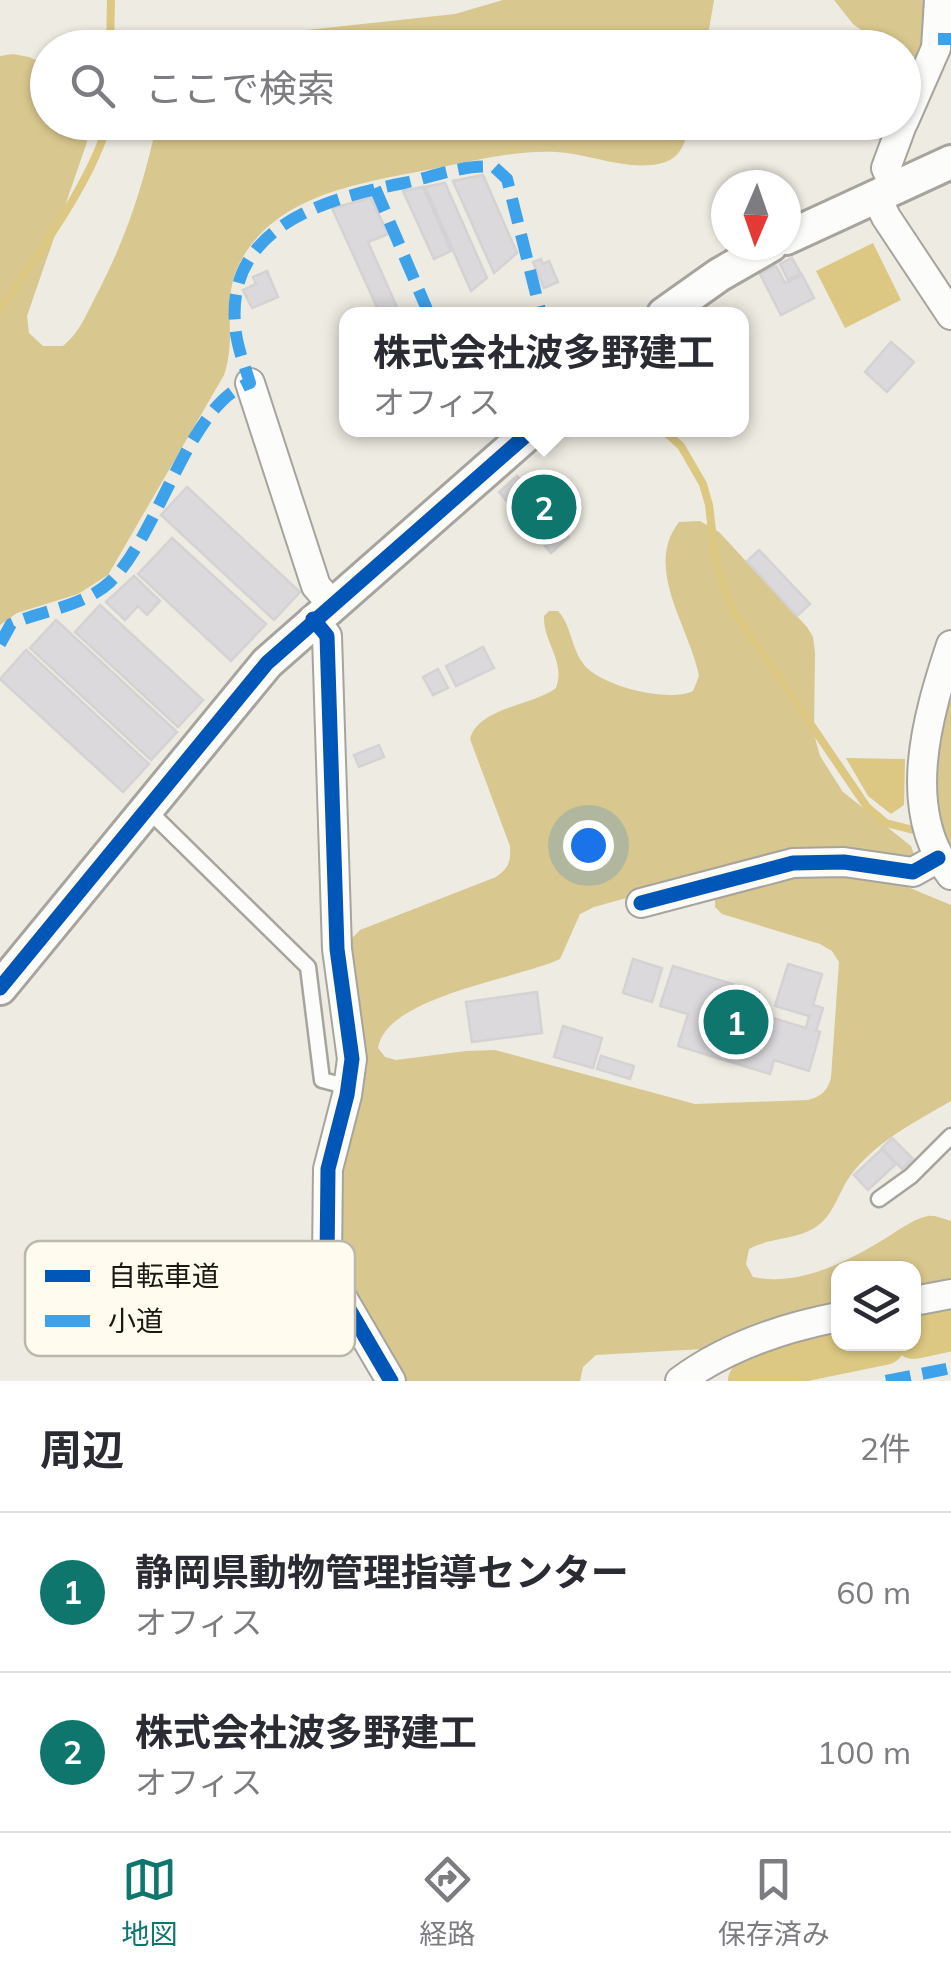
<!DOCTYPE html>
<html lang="ja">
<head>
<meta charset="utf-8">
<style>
  body { margin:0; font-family:Mulish,"Noto Sans JP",sans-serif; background:#f2f2f3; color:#2b2b33 }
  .controls { position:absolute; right:30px; bottom:30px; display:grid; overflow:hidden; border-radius:20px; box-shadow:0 2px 8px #0004 }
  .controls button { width:90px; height:90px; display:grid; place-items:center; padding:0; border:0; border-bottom:2px solid #e1e1e2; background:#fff; color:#2b2b33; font:50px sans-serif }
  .compass { position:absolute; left:711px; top:170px; width:90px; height:90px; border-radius:50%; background:#fff; box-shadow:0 2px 8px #0004; rotate:182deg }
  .you { position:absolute; left:588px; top:845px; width:35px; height:35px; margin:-25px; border:8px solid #fff; border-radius:50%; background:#1a73e8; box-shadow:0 0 0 15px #1a73e833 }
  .badge { display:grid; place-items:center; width:65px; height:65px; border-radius:50%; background:#0f766e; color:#fff; font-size:32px; font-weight:700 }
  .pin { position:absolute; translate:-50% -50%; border:5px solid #fff; box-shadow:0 2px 10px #0006 }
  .popup { position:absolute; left:339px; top:307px; width:410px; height:130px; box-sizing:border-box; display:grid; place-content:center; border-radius:20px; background:#fff; filter:drop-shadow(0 2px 8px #0005); font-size:32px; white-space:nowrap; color:#7c7c81 }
  .popup b { font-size:38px; color:#2b2b33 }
  .popup::after { content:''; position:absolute; left:50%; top:100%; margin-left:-20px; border:20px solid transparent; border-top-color:#fff }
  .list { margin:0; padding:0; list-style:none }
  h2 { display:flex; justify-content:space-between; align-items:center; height:130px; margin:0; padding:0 40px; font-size:42px }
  h2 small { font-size:32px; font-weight:400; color:#7c7c81 }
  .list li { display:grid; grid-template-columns:65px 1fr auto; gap:30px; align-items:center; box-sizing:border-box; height:160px; padding:0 40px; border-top:2px solid #e1e1e2 }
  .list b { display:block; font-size:38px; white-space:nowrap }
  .list p { margin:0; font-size:32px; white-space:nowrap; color:#7c7c81 }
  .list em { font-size:32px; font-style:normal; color:#7c7c81 }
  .icon { flex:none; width:55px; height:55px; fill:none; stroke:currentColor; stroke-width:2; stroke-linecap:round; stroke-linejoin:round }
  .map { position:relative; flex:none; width:951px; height:1381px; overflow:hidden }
  .search { position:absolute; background:#fff; box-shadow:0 2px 8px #0004; left:30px; right:30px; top:30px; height:110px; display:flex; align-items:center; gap:25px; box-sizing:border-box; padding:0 35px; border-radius:55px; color:#7c7c81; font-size:38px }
  .sheet { height:450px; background:#fff }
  nav { display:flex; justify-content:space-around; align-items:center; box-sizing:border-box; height:140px; border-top:2px solid #e1e1e2; background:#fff; font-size:28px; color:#7c7c81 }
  nav a { display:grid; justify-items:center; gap:5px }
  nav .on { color:#0f766e }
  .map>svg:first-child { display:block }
  .forest { fill:#d8c78e }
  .water { fill:#dcc882 }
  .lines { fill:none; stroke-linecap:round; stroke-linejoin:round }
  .stream { stroke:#dcc882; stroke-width:8 }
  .river { stroke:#dcc882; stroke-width:42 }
  .building { fill:#dbd9db; stroke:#d4d2d2; stroke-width:2.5 }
  .service-casing { stroke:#a6a49d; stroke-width:19 }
  .minor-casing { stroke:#a6a49d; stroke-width:32 }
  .tertiary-casing { stroke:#a6a49d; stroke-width:38 }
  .service { stroke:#fcfcfb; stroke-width:14 }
  .minor { stroke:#fcfcfb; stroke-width:28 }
  .tertiary { stroke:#fcfcfb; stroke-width:32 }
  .quiet { stroke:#3da2ea; stroke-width:12; stroke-dasharray:25 12; stroke-linecap:butt }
  .cycleway-casing { stroke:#fffbee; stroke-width:21 }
  .cycleway { stroke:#0057b8; stroke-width:15 }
  .key { fill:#fffbee; stroke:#bbb7ad; stroke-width:2.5 }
  .key-label { font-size:28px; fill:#1b1914 }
</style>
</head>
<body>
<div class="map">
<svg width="951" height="1381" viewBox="0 0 951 1381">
  <rect width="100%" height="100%" fill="#eeebe2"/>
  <!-- forest -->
  <g class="forest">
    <polygon points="503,0 714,0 706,47 189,47 214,40 455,14"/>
    <polygon points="834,0 929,0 929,13 921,56 904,57 904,48 886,47 853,24"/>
    <path d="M 13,54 L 29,57 L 47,65 L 48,122 L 89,123 L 89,125 L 87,142 L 27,316 L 29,333 L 43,346 L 63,346 C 80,332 87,313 97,294 C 127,236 143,186 157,123 L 690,123 C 686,140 682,158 662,163 C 630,172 590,154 557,152 C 516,150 477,160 437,168 C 373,181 293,190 251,245 C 214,293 240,328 224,375 L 108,575 L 78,594 L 17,613 L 0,625 L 0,56 Z"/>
    <path d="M 700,521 L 719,532 L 807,627 L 813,637 L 815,653 L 814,734 L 820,756 L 843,792 L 911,846 L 915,857 L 911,861 L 766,859 L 594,907 L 580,914 L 560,959 C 518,979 386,996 378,1048 L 385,1057 L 396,1060 L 466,1051 L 495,1050 L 695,1104 L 808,1100 C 822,1096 827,1091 831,1078 L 839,962 L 832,951 L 820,944 L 722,914 L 715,907 L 715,896 L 818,870 L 898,883 L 951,905 L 951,1101 C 915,1122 876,1141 850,1176 C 840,1190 835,1210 822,1222 C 802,1241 772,1236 749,1249 L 746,1264 L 753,1277 C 800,1287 848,1261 886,1238 C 899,1230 913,1219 928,1216 C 936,1215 943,1219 951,1221 L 951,1283 L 914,1290 L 914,1268 L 838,1268 L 838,1306 L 703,1349 L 596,1355 L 583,1367 L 580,1381 L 401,1381 L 336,1259 L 347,943 L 360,930 L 496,877 C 509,868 511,861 510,846 L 470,739 C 479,707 532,706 556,688 C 566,661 543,642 544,616 L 549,611 L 558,611 C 571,625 571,646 582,662 C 597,686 669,703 693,691 L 699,676 C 690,628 643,568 679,522 Z"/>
    <polygon points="951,678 951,858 936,821 935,751"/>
  </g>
  <!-- water -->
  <g class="water">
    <polygon points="873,243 901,300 845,328 816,271"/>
    <polygon points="846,758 905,759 904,805 891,814 868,796"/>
  </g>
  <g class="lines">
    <!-- stream -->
    <g class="stream">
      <polyline points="110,48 111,0"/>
      <path d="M 0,310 C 35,257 92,183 108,122"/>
      <polyline points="663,430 681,446 703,484 709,505 716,564 731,607 867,807 886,823 913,830"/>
    </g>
    <!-- river -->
    <g class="river">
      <polyline points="914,1338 951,1330"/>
      <polyline points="749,1381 796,1362 884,1344"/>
    </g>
  </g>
  <!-- building -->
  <g class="building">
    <polygon points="483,175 517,253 494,273 453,181"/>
    <polygon points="445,183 487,278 471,291 425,187"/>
    <polygon points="423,187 451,251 434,259 403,191"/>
    <polygon points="371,198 388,234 368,242 400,314 380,314 332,208"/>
    <polygon points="792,258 801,274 788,280 780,264"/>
    <polygon points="541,259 543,264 549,261 558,282 544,288 533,262"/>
    <polygon points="776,266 785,283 802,275 814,298 781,315 760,274"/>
    <polygon points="267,271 278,297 252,308 243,290 256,284 253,277"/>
    <polygon points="891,342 914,362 887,392 865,372"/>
    <polygon points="517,476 539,501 557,485 568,498 531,529 499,492"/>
    <polygon points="187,487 300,592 274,620 161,515"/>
    <polygon points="553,518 569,537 551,553 535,534"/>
    <polygon points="172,538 266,624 231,661 138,574"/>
    <polygon points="759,550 810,604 797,616 747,561"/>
    <polygon points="134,576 160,601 147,615 138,606 125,620 106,602"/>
    <polygon points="100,605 203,700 178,727 75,632"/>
    <polygon points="56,620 177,732 151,760 30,648"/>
    <polygon points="483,647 494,668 456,686 446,666"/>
    <polygon points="26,650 149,764 123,792 0,679"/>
    <polygon points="438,669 448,688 433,695 423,677"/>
    <polygon points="379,745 384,757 359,767 354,755"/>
    <polygon points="633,959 662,968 652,1002 623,993"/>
    <polygon points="788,964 822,974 813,1005 823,1008 816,1031 820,1032 809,1071 774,1060 770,1074 678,1046 688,1014 660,1006 673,966 759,992 753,1012 806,1028 809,1016 775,1006"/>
    <polygon points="537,992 542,1033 472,1042 466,1002"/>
    <polygon points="563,1026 602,1038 593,1068 554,1057"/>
    <polygon points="601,1056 634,1066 630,1079 597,1069"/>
    <polygon points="892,1138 913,1159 902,1169 882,1148"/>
    <polygon points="882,1149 896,1164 868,1190 854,1175"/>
  </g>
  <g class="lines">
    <!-- service casing -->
    <g class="service-casing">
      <g id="service">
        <polyline points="147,809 308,967 322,1080 349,1087"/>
        <polyline points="879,1199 911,1176 951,1136"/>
      </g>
    </g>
    <!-- minor casing -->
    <g class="minor-casing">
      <g id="minor">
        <polyline points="904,121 936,48 939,0"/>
        <polyline points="895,188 886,168 903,122"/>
        <polyline points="876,196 886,217 951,315"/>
        <polyline points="250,383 316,586 331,603"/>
        <polyline points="313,619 327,636 337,949 352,1059 347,1095 328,1169 327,1260 339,1292 391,1381"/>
        <path d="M 951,645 C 927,717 900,810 951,875"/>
        <polyline points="641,903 793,863 844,862 913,872 938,858"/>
        <polyline points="914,1301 951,1294"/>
        <path d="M 680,1381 C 727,1346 782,1328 838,1317"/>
      </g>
    </g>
    <!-- tertiary casing -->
    <g class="tertiary-casing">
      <g id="tertiary">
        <polyline points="786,238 951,162"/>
        <polyline points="664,314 719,275 771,245"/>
        <polyline points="0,988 267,663 532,430"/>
      </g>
    </g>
    <!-- service -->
    <use href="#service" class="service"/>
    <!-- minor -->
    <use href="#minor" class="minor"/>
    <!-- tertiary -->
    <use href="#tertiary" class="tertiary"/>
    <!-- quiet -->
    <g class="quiet">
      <polyline points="938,39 951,39"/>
      <polyline points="375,188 429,314"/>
      <path d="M 0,644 L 11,624 C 43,610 83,607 110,582 C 158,537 189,402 250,383 C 244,364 236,344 235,324 C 227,225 328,198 404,183 C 432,177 465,164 494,167 L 507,179 L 541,314"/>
      <polyline points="886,1381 951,1368"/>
    </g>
    <!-- cycleway casing -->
    <g class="cycleway-casing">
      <g id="cycleway">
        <polyline points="313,619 327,636 337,949 352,1059 347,1095 328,1169 327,1260 339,1292 391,1381"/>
        <polyline points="641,903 793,863 844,862 913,872 938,858"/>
        <polyline points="0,988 267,663 532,430"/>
      </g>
    </g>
    <!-- cycleway -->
    <use href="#cycleway" class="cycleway"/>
  </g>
  <!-- legend -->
  <rect x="25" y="1241" width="330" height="115" rx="15" class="key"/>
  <rect x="45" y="1270" width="45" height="12" fill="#0057b8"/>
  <rect x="45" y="1315" width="45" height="12" fill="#3da2ea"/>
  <g class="key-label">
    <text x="108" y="1286">自転車道</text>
    <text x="108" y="1331">小道</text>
  </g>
</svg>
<div class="controls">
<button><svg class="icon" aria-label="layers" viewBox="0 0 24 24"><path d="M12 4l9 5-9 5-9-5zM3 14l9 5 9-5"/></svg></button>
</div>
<svg class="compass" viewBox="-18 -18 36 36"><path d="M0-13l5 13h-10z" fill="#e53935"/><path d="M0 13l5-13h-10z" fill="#7c7c81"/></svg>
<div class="you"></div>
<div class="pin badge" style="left:736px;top:1022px">1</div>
<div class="pin badge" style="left:544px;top:507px">2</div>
<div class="popup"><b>株式会社波多野建工</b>オフィス</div>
<div class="search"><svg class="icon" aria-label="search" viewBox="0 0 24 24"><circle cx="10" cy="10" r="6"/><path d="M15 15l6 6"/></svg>ここで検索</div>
</div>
<section class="sheet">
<h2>周辺<small>2件</small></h2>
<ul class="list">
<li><span class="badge">1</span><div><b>静岡県動物管理指導センター</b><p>オフィス</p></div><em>60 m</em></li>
<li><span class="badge">2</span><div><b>株式会社波多野建工</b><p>オフィス</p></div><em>100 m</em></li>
</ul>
</section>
<nav>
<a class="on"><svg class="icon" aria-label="map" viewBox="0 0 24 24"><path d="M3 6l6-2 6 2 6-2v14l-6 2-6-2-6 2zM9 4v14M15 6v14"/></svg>地図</a>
<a><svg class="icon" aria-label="directions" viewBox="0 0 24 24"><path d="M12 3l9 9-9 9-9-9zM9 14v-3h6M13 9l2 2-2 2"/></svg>経路</a>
<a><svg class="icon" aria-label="saved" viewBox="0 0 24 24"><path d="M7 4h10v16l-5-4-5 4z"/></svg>保存済み</a>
</nav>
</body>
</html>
